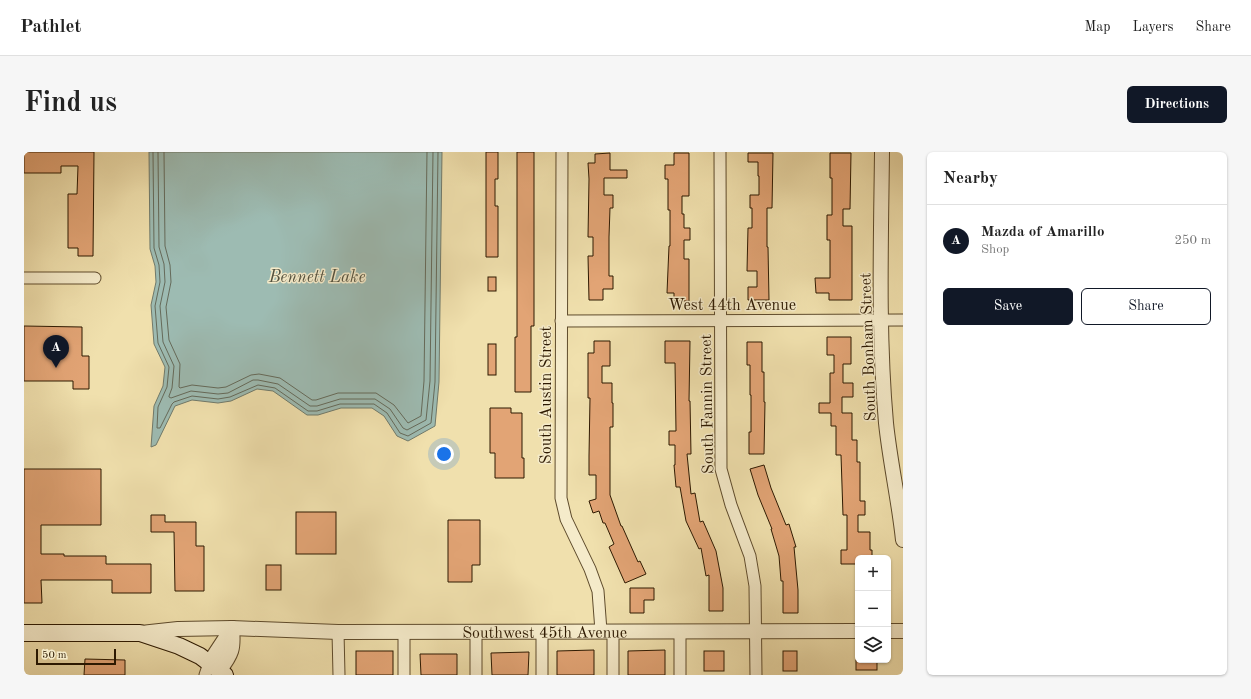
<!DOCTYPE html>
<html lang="en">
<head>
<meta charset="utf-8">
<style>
  body { margin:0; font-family:"Old Standard TT",serif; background:#f6f6f6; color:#222 }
  .controls { position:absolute; right:12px; bottom:12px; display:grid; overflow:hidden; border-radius:6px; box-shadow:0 1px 3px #0004 }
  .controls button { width:36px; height:36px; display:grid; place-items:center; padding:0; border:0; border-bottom:1px solid #e0e0e0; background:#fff; color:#222; font:20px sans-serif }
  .scale { position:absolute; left:12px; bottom:10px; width:80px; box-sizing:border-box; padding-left:4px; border:2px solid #2d1901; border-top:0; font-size:11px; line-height:14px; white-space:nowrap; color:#2d1901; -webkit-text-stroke:3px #f5ebca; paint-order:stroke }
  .you { position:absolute; left:420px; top:302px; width:14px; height:14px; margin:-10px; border:3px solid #fff; border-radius:50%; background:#1a73e8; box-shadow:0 0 0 6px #1a73e833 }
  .badge { display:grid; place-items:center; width:26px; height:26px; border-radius:50%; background:#111827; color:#fff; font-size:13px; font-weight:700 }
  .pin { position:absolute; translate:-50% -33px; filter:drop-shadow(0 1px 2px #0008) }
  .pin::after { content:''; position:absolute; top:21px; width:14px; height:12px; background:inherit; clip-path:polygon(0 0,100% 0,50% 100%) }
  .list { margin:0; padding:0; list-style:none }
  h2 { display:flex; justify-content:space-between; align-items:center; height:52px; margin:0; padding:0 16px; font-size:17px }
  h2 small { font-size:13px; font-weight:400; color:#767676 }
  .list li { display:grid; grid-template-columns:26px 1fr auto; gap:12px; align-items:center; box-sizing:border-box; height:72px; padding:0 16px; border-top:1px solid #e0e0e0 }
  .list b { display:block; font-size:15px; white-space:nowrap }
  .list p { margin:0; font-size:13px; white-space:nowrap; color:#767676 }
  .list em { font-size:13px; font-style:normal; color:#767676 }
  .actions { display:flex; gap:8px; padding:12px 16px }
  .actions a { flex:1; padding:9px 0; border:1px solid #111827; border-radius:6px; text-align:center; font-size:14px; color:#111827 }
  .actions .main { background:#111827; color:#fff }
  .icon { flex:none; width:22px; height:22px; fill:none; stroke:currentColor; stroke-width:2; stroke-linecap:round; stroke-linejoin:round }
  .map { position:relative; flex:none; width:879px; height:523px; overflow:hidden; border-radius:6px }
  header { display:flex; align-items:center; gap:24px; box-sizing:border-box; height:56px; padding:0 20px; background:#fff; border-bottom:1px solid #e0e0e0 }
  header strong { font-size:19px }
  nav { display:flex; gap:22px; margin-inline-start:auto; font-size:14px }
  .intro { display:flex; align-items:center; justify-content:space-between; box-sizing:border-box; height:96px; padding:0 24px }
  h1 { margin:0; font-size:28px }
  .button { padding:10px 18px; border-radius:6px; background:#111827; color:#fff; font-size:14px; font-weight:700 }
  main { display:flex; gap:24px; padding:0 24px }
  aside { flex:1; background:#fff; border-radius:6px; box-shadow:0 1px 3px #0004 }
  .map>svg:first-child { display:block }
  .water { fill:#9dbbb2; stroke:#707a6b }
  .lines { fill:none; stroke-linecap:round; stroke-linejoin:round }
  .shore { stroke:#656a5a; stroke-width:1 }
  .building { fill:#e2a475; stroke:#2d1901 }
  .minor-casing { stroke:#5e4b2c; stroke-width:13 }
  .tertiary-casing { stroke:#5e4b2c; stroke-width:16 }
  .secondary-casing { stroke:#2d1901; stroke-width:18 }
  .minor { stroke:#f5ebca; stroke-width:11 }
  .tertiary { stroke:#f5ebca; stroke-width:14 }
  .secondary { stroke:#f5ebca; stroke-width:16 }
  .labels { text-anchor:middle; stroke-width:3; stroke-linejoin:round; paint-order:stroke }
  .street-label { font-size:16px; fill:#2d1901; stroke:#f5ebca }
  .water-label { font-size:17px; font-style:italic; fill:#54523f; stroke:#f5ebca }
</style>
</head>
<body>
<header>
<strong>Pathlet</strong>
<nav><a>Map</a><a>Layers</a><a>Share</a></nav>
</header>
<div class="intro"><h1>Find us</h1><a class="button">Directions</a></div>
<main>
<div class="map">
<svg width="879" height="523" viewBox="0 0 879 523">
  <rect width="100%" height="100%" fill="#f0e0ad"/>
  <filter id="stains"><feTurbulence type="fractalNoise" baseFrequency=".005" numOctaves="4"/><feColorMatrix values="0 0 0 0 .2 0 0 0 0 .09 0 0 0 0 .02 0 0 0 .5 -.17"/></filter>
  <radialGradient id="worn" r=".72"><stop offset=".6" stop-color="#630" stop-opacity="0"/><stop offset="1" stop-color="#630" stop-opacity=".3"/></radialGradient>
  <!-- water -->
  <polygon class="water" points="125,0 418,0 415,230 411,274 384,289 373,284 360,264 348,256 317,256 294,263 283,263 249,239 233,237 207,249 194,251 168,248 151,254 132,293 127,295 130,254 139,234 141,215 130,192 127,153 132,130 131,114 126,97"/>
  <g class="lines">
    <!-- shore -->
    <g class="shore">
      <polyline points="129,0 130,96 135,113 136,130 131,154 134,191 145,215 143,235 134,255 133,276 136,276 148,252 150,250 168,244 194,247 206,245 234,233 251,236 284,259 293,259 316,252 350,252 363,261 376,281 384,284 407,271 411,230 414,0"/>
      <polyline points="134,0 135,95 140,112 141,130 136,154 139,190 150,214 148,236 145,244 145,245 147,246 167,239 194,242 204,241 229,228 234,228 254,232 286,254 293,254 316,247 351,247 366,257 379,276 383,278 402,268 406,229 409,0"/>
      <polyline points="140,0 141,94 146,113 147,130 142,155 145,188 156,212 155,235 156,236 168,233 194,236 202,235 227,223 235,222 256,226 288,248 292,248 314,241 352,241 370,253 384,271 397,264 400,229 403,0"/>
    </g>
  </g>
  <!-- building -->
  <g class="building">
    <polygon points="0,0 70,0 69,104 54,104 54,96 44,96 44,42 53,42 54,14 37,14 37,21 0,21"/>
    <polygon points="462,0 474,0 474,27 471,27 471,54 474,54 474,105 462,105"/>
    <polygon points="493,0 510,0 510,174 507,174 507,240 491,240 491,185 493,185"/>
    <polygon points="586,1 586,18 603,18 603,26 580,26 580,43 589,43 589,56 586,56 585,85 585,124 589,124 589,137 579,137 579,148 565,148 564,104 569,104 569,85 564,85 565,27 564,11 571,11 571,2"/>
    <polygon points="650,1 665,1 665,44 658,44 658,62 660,62 660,76 666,76 666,88 660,88 660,107 665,107 665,149 650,149 650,141 643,141 645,94 646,94 646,58 644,58 644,27 641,27 641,13 650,13"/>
    <polygon points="724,1 749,1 748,56 743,56 743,95 744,95 745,148 724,148 724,135 733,135 733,119 723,119 724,76 728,76 728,56 726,56 726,43 735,43 735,24 734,24 734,10 724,10"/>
    <polygon points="806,1 827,1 826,57 819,57 819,74 828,74 828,148 805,148 805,141 792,141 791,126 806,126 806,88 803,88 803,63 808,63 808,26 806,26"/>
    <rect x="464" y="125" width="8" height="14"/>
    <polygon points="0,174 58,175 58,204 65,204 65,237 49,237 49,229 0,229"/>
    <polygon points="803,185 827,185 827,212 819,212 819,231 829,231 829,245 818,245 818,261 828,261 828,288 833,288 833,310 836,310 836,349 841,349 841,363 834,363 834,380 846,380 846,398 848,398 848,406 834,406 834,412 817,412 817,398 823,398 823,363 819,363 817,303 812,303 812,274 807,274 807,261 795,261 795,251 806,251 806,221 810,221 810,203 803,203"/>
    <polygon points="570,189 586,189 586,214 578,214 578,231 588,231 588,251 589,251 589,275 586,275 586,343 597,374 598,374 614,410 616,409 622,422 601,431 585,395 590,392 581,371 579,371 575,359 569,361 565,349 572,347 572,323 565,323 565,304 566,246 564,246 564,201 570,201"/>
    <polygon points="641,189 666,189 665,249 666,249 667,302 663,302 667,342 671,341 676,370 679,369 692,399 699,436 699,459 685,459 685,423 682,424 677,396 675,397 662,369 656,335 652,335 650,313 651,313 651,293 645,293 645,279 652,279 651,211 641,211"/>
    <polygon points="723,190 738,190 738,220 740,220 740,250 741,250 740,302 725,302 725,280 727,280 727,243 726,243 726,213 723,213"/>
    <rect x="464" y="192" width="8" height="31"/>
    <polygon points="466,256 487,256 487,261 498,261 498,306 500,306 500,326 471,326 471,301 466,301"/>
    <polygon points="740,313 747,336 762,373 765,372 772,395 770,395 774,438 774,461 759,461 759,429 757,429 755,404 747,377 748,377 734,343 726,317"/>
    <polygon points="0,317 77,317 77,373 17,373 17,402 40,402 40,404 82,404 82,412 127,412 127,441 88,441 88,428 17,428 18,451 0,451"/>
    <rect x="272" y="360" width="40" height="42"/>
    <polygon points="127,363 141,363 141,370 172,370 172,394 180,394 180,439 151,439 150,380 127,380"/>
    <polygon points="424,368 456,368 456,413 448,413 448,430 424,430"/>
    <rect x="242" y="413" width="15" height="25"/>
    <polygon points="606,436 630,436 630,448 620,448 620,461 606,461"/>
    <polygon points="570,498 570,523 533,523 533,499"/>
    <polygon points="641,498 641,523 604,523 604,499"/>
    <rect x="332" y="499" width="37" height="24"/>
    <rect x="680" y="499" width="20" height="20"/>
    <rect x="759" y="499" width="14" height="20"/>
    <polygon points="505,500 504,523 468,523 467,501"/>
    <polygon points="396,502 433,502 433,523 397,523"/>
    <polygon points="61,507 101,508 101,523 60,523"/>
    <rect x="832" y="508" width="21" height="10"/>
  </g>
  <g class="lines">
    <!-- minor casing -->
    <g class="minor-casing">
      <g id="minor">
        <polyline points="538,0 537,346 542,367 566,417 574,439 577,479"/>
        <polyline points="696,0 697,317 707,353 726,404 731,434 732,523"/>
        <polyline points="0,126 71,126"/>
        <polyline points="537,169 879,168"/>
        <polyline points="589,479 589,523"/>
        <polyline points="656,479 656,523"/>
        <polyline points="314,480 315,523"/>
        <polyline points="380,480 380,523"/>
        <polyline points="452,480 452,523"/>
        <polyline points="518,480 518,523"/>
        <polyline points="181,523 185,511"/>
      </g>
    </g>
    <!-- tertiary casing -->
    <g class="tertiary-casing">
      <g id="tertiary">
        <path d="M 858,0 C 857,90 854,181 862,271 C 866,310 875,349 879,388"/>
        <polyline points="864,479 879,479"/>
        <path id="s1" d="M 117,481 L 154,477 L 208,476 L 314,480 L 834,479"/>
        <polyline points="185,511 208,476"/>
        <path d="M 195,519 C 208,502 210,497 208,476"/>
      </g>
    </g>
    <!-- secondary casing -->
    <g class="secondary-casing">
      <polyline id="secondary" points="0,481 116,481 155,494 176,504 201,523"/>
    </g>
    <!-- minor -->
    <use href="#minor" class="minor"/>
    <!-- tertiary -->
    <use href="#tertiary" class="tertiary"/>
    <!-- secondary -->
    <use href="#secondary" class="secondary"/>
  </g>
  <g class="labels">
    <!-- street labels -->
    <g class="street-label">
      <text x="708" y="158">West 44th Avenue</text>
      <text transform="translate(843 195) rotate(-92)" y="6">South Bonham Street</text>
      <text transform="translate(521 243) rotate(-90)" y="6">South Austin Street</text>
      <text transform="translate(682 252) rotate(-91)" y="6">South Fannin Street</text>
      <text dy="6" stroke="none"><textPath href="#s1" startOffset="404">Southwest 45th Avenue</textPath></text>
    </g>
    <!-- water labels -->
    <g class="water-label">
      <text x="293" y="130">Bennett Lake</text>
    </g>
  </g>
  <rect width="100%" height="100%" filter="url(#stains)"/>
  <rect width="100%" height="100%" fill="url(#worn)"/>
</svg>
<div class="controls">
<button>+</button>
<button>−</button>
<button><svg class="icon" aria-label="layers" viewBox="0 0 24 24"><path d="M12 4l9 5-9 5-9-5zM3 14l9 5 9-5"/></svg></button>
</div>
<div class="scale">50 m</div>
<div class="you"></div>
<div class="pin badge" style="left:32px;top:216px">A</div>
</div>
<aside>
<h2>Nearby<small></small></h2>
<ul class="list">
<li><span class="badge">A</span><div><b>Mazda of Amarillo</b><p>Shop</p></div><em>250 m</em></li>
</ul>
<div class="actions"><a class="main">Save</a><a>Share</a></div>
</aside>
</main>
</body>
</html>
